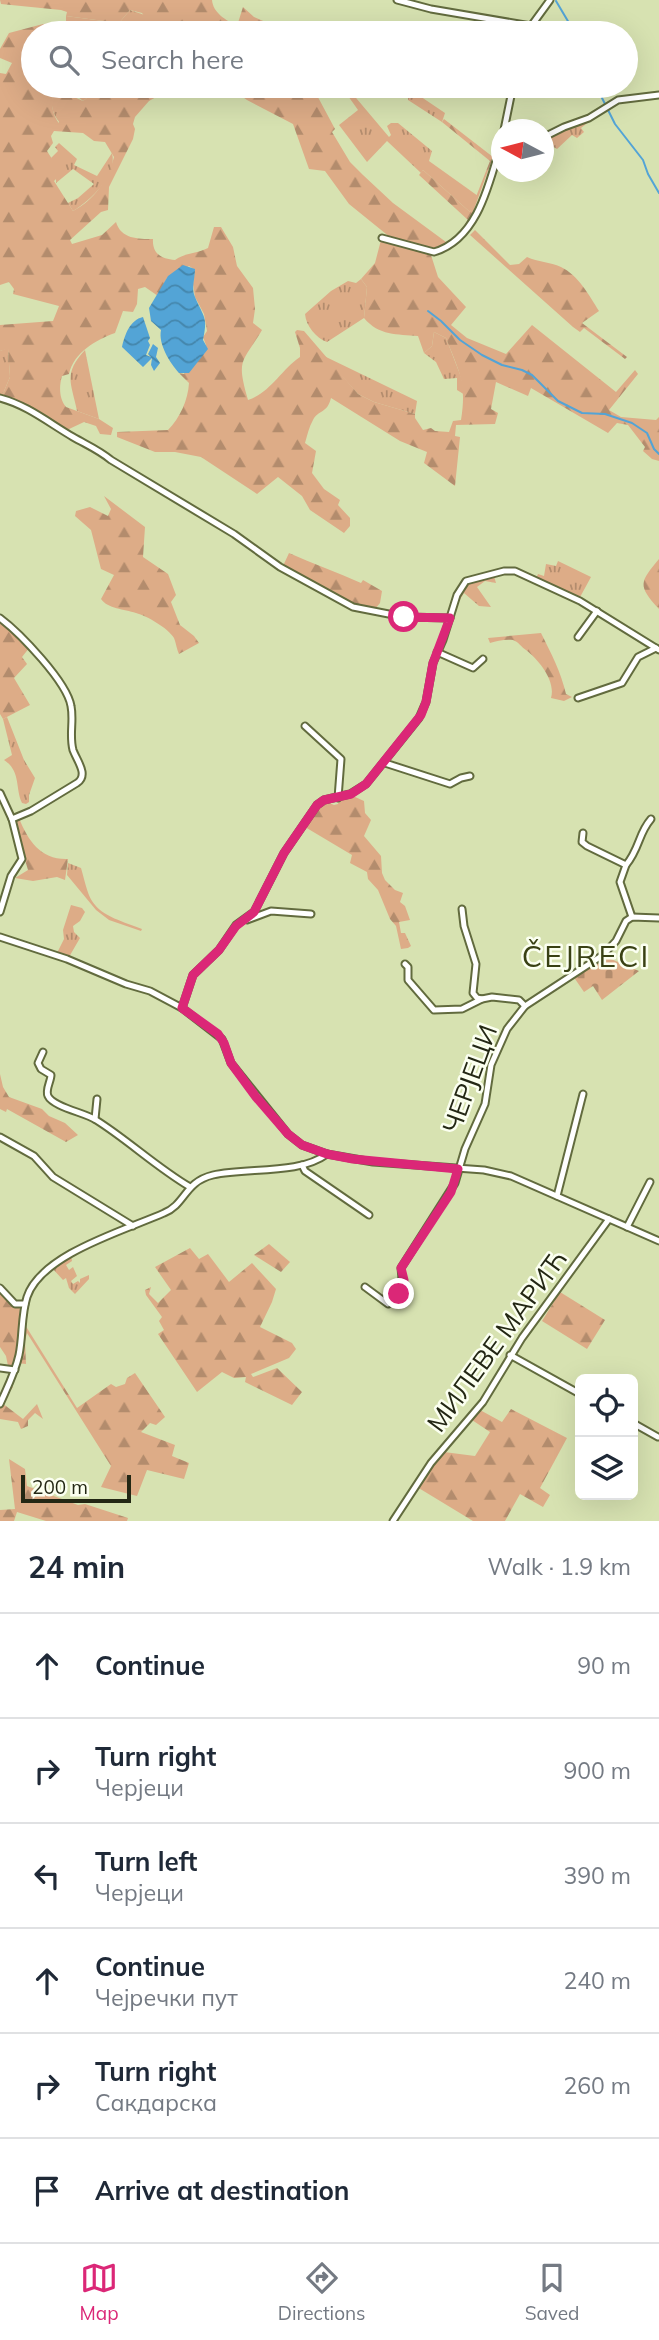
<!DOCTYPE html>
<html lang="en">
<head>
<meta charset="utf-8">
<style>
  body { margin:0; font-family:Mulish,sans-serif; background:#f2f2f3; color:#1f2937 }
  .controls { position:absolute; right:21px; bottom:21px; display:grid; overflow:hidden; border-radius:10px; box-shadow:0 7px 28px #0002 }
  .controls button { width:63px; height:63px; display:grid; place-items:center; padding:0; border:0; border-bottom:2px solid #e0e1e3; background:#fff; color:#1f2937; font:35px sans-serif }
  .compass { position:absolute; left:491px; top:119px; width:63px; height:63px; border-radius:50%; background:#fff; box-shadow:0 7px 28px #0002; rotate:277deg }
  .scale { position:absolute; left:21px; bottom:18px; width:110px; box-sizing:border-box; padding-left:7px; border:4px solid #232714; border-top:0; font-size:19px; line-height:24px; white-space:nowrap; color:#232714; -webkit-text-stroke:5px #fbfff0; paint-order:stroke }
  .stop { position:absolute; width:21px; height:21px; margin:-16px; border:5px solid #db2777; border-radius:50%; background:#fff }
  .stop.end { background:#db2777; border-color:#fff; box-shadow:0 2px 7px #0008 }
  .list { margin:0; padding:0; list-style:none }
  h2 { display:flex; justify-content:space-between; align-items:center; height:91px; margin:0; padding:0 28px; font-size:30px }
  h2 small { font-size:23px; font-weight:400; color:#747a83 }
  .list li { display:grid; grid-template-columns:46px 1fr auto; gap:21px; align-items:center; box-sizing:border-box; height:105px; padding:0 28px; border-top:2px solid #e0e1e3 }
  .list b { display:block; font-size:26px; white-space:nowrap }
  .list p { margin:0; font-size:23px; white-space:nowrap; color:#747a83 }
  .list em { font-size:23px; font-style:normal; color:#747a83 }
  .icon { flex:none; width:38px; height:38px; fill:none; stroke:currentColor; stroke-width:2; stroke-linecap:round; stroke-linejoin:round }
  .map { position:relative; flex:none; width:659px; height:1521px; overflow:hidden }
  .search { position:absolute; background:#fff; box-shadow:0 7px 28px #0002; left:21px; right:21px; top:21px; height:77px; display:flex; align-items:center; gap:18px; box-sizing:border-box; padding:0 24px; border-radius:38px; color:#747a83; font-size:26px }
  .sheet { height:721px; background:#fff }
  nav { display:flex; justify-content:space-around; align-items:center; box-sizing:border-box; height:98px; border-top:2px solid #e0e1e3; background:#fff; font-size:19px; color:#747a83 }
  nav a { display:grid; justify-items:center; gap:4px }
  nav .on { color:#db2777 }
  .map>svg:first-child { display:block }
  .grass { fill:url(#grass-tufts) }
  .forest { fill:url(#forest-firs); fill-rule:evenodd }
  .cemetery { fill:url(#cemetery-stones) }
  .water { fill:url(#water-waves) }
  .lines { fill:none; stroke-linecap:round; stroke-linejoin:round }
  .stream { stroke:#53a4d6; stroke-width:2 }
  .minor-casing { stroke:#626b3e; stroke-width:9 }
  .minor { stroke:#fff; stroke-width:5 }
  .route { stroke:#db2777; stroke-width:9 }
  .labels { text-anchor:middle; stroke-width:5; stroke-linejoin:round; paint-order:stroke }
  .street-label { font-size:26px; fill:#232714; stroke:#fbfff0 }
  .quarter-label { font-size:30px; letter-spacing:2px; fill:#394114; stroke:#fbfff0 }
</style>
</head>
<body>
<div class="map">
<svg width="659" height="1521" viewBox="0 0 659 1521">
  <defs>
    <pattern id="grass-tufts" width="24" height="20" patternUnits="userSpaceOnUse" patternTransform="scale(1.75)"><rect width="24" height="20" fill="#ddac87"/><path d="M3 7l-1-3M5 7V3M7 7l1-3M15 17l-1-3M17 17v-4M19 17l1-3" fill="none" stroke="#b38c6d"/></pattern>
    <pattern id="forest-firs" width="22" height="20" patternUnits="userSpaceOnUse" patternTransform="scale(1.75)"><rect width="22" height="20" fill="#ddac87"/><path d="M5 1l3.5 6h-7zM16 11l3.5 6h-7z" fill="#b38c6d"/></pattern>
    <pattern id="cemetery-stones" width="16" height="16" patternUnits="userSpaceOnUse" patternTransform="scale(1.75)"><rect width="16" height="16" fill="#ddac87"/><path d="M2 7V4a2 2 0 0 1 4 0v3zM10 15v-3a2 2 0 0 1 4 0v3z" fill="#b38c6d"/></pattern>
    <pattern id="water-waves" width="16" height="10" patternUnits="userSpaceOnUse" patternTransform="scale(1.75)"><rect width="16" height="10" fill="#53a4d6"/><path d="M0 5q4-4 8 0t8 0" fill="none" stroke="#4486ac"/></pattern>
  </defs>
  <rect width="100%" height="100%" fill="#d7e2b1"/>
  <!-- grass -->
  <g class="grass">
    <polygon points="130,10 180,27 167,33 121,33 123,29 66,22 66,16 119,23"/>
    <path d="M 61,86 L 76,86 L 73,88 L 88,97 L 83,101 L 77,96 L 63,92 L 60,95 L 60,123 C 51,113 49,99 56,87 Z"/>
    <polygon points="341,86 346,86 389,137 391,135 387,126 391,123 398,123 432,151 429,161 478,196 470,212 423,170 421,173 387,141 367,162 339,125 358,110"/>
    <polygon points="405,86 445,113 442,122 408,100 408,93 403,89"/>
    <polygon points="579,118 591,120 581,128 584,132 577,138 572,135 557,149 550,145 544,152 544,136"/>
    <path d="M 59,143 L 77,159 L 74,165 L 97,176 L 112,153 C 118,175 90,201 73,211 L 68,203 L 78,198 L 94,184 L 73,169 L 56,183 L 56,172 L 51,158 L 58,151 L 55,147 Z"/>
    <path d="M 361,279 L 367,287 L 364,318 L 327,342 C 316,338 306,326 305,314 L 331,291 L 348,281 L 356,283 Z"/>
    <polygon points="434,332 446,338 461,377 465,395 457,390 457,378 444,379 436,362 424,353 432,346"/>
    <polygon points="8,348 10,377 2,396 0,396 0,351"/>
    <path d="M 85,350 L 99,419 L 77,411 C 71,382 63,374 85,350 Z"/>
    <polygon points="324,356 417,401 415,414 374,402 358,394"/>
    <polygon points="558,561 591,577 579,599 536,579 538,574 544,576 546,564 556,566"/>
    <polygon points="494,576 496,583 485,581 477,587 491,607 479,606 464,593 458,603 456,603 466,584"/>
    <path d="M 7,717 L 24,760 L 35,778 L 29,795 L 29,802 L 26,804 L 22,803 C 15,788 21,771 4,760 L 12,755 L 3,719 Z"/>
    <path d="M 68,863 L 81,868 C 84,878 87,893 92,901 C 102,917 125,922 142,929 L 141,931 L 109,920 L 96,910 L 67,875 Z"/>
    <polygon points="71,905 82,908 85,912 80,921 73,926 74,932 80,938 69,957 57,953 64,939 63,930"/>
    <polygon points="71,1256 72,1261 66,1265 69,1270 73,1267 77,1276 71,1281 73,1284 78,1281 80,1283 80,1279 89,1275 89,1279 75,1294 69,1288 66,1278 63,1280 52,1268"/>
  </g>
  <!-- forest -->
  <g class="forest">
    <path d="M 0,0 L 212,0 C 213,13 226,20 237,26 L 243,7 L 254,17 L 277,27 L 282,33 L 167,33 L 180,26 L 146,19 L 142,13 L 130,10 L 119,23 L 66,16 L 67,12 L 61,10 L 1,4 Z"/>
    <path d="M 66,22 L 124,29 L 121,33 L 33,33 L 33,86 L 61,86 L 56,87 C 50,98 51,113 59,123 L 60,95 L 63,92 L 83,101 L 88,97 L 73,88 L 76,86 L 84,88 L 86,86 L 166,86 L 165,92 L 149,101 L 135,117 L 133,124 L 135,129 L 133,139 L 109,187 L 108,210 L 101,212 L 70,240 L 72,244 L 102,235 L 116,222 C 121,239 138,239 153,239 C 152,254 162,259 175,260 C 187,252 196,254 208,248 L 214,227 L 221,227 L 233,247 L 237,266 L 253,288 L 255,309 L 253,323 L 262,330 C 242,364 236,358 248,400 C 270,393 281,370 300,357 L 300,348 L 295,332 L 297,330 L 304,331 L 358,394 L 374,402 L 415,414 L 415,418 L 423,430 L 431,428 L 435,431 L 449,432 L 453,421 L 461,420 C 467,382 459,372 446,338 L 434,332 L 432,346 L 424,353 L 418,336 C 397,334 379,336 364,318 L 367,287 L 361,279 L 375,263 L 381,240 L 431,255 L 438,277 L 466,307 L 451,325 L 467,338 L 506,354 L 532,325 L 616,392 L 635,370 L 638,374 L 609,410 L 621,417 L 656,420 L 659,417 L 659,461 L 652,459 L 643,451 L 645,447 L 628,425 L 617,423 L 608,433 L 531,388 L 528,396 L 496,382 L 491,409 L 498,413 L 495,424 L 456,425 L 455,436 L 460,437 L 455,486 L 424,463 L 427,452 L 400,441 L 331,398 C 327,414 319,409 313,420 C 309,427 307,436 305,443 L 316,451 L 312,473 L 324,489 L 340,500 L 338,505 L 350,518 L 350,526 L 344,533 L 310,510 L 302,496 L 278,477 L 257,494 L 201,457 L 175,452 L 155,452 L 117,437 L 117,432 L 168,430 C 180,418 188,400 189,383 L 179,373 L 184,374 L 206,345 L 203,337 L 207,331 L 204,314 L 195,297 L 193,284 L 195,270 L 189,266 L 167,278 L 158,296 L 145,287 L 138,289 L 137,304 L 133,312 L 123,311 L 115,333 C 96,340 74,352 69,374 L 62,376 C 59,386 59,399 66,407 L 99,419 L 113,428 L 111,435 L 100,434 L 96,426 L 84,422 L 67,430 L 15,400 L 2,396 L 10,377 L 8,349 L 0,351 L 0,325 L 53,321 L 59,306 L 13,294 L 14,289 L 9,282 L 0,285 L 0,73 L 6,74 L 12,63 L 0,58 L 0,49 L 9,33 L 43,24 ZM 54,131 L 83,133 L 94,141 L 105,142 L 114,157 C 108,180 94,200 73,211 L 54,181 L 59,176 L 57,172 L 59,170 L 47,151 L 53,143 L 51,136 Z"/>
    <polygon points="227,86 312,86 335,129 332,132 350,162 363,175 393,203 446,242 457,236 468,220 419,175 423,170 470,212 490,161 442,122 444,119 493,157 469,223 456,239 436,250 391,238 349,204 325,171 309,169 293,124 247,100"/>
    <path d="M 475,230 L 510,265 L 519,264 L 527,257 C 538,262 550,262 561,267 C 578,275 589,295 599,311 L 582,323 L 627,357 L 625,359 L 584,328 L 580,332 L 573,327 L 470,235 Z"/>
    <path d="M 104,496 L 145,527 L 143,557 L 168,574 L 176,595 L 171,602 L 180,625 L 194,636 L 199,643 L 179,654 C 177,650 176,643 174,638 C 168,628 147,616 136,613 C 124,609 108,609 101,599 L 114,575 L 101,569 L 91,530 L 75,516 L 76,511 L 90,507 L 108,516 L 111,509 Z"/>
    <path d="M 289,553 C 313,564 337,572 361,583 L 363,580 L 382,591 L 380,603 L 375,609 L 353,605 L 283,566 Z"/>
    <path d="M 659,559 L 659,609 C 637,585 640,582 659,559 Z"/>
    <polygon points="0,621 9,627 29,648 22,657 27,664 14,678 30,705 3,719 0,714"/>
    <path d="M 541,633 C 551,653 561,672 566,694 L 572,697 L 564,701 L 551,698 C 556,681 539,660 526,650 C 521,647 519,642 513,640 C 505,639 497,641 490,643 L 488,638 Z"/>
    <polygon points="353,796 364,801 365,813 371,820 364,836 381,856 382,873 385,880 395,890 403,893 400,902 405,906 410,920 399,922 401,933 405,933 411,946 408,948 401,949 396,926 390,919 378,890 368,879 367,872 350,863 352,855 305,827 316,809 327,802 334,805 338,804 339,800"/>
    <path d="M 19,818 C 28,841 41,860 68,859 L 65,880 L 57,877 L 33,881 L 15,878 L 28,870 L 13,820 Z"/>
    <polygon points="0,1074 3,1087 9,1097 42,1109 49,1116 65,1123 78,1135 66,1142 7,1109 6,1112 0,1109"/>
    <polygon points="269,1244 290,1262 281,1272 254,1255"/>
    <polygon points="190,1248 199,1259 208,1254 229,1282 252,1263 276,1289 272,1302 260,1327 292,1343 296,1349 289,1358 251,1374 253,1377 277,1368 302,1392 292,1405 245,1382 246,1377 234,1378 222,1372 197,1392 158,1334 164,1330 159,1321 162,1317 146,1295 145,1290 151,1287 149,1294 158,1303 171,1290 155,1267"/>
    <polygon points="0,1285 9,1298 20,1304 19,1343 13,1368 8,1366 6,1356 0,1347"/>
    <polygon points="560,1292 605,1320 587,1349 542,1321"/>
    <polygon points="22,1320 77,1408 111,1384 116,1387 125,1384 127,1378 135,1373 165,1417 156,1425 150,1423 141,1432 175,1445 172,1456 189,1463 184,1479 147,1470 137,1496 101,1487 111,1466 27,1333 25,1341 26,1364 17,1363"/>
    <polygon points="11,1385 13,1387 2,1403 23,1419 37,1404 43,1419 35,1413 28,1420 28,1426 21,1429 18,1422 0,1419 0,1403"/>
    <polygon points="511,1409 567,1438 540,1488 550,1495 543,1507 520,1494 505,1521 473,1521 417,1487 444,1452 475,1456 490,1432 472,1420 480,1410 502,1422"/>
    <polygon points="9,1459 25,1469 27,1486 78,1505 85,1504 128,1518 127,1521 46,1521 17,1512 14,1521 0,1521 0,1510 15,1509"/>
  </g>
  <!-- cemetery -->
  <polygon class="cemetery" points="604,956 639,971 602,1000 593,986 584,992 573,976"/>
  <!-- water -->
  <g class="water">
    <path d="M 183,265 L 195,269 C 195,279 191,288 195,297 C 204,318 208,317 203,340 L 208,349 L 189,373 L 179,373 C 170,363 158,344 161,330 L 151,321 L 149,308 L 168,276 Z"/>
    <path d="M 143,317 L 150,338 L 148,341 L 150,345 L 146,355 L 151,357 L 148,354 L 153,344 L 158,348 L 156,357 L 160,363 L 154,371 L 151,365 L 152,358 L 143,367 L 122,347 C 125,334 130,320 143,317 Z"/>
  </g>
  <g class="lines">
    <!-- stream -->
    <g class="stream">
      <polyline points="556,1 575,33"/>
      <polyline points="596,86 615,124 643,160 648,174 659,193"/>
      <polyline points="428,311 441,321 460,340 482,355 502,365 522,370 532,375 558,401 582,413 605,414 632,423 647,433 654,449 659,454"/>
    </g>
    <!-- minor casing -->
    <g class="minor-casing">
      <g id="minor">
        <polyline points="397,0 431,9 531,26"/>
        <polyline points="526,33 550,0"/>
        <polyline points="504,130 513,86"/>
        <polyline points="544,137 564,127 589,118 618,100 659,95"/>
        <path d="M 382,238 L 434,252 C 479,239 490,180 502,140"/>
        <path d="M 0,398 C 27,405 49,423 73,437 C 87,445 99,450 111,460 L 234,534 L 280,567 L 353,607 L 404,617 L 450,618"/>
        <path d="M 0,618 C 20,633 67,682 71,706 C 74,721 69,735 73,750 C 77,761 89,775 77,783 L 31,811 L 12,819 L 0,793"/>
        <polyline points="578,637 597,611"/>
        <polyline points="437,652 473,668 483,659"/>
        <polyline points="578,698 622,683 638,657 656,648"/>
        <polyline points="305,726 341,759 338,798"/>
        <polyline points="385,763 450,784 461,778 470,776"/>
        <polyline points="583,833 582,842 587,846 626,865 620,882 632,917"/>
        <path d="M 626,865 C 640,848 638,834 651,819"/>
        <polyline points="462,909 464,926 476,964 473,993 477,998 482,999"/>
        <polyline points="0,912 11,876 22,859 12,819"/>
        <polyline points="247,920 271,911 311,914"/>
        <polyline points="0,937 67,959 126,984 150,991 182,1008 222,1039 231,1063 288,1134 302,1145 327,1154"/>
        <polyline points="405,964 408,967 408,980 434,1010 462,1009 482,999 492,997 519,1000 525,1006"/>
        <polyline points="182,1008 193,975 219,950 236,925 254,912 284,853 317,805 324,800 350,794 366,784 419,718 426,702 433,663 443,640 457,595 466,581 504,571 515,571 580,601 659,650"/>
        <path d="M 43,1052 L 38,1063 L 41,1069 L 51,1075 C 51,1081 45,1090 48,1096 C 53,1107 86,1113 96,1120 C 128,1140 156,1167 190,1187"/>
        <polyline points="95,1119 97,1099"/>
        <polyline points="0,1137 34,1156 53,1177 133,1226"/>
        <polyline points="302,1165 305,1171 369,1215"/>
        <polyline points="557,1196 583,1094"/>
        <polyline points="627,1227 650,1182"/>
        <path d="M 365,1287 L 388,1304 C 404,1293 403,1285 401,1268 L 455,1183 L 465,1149 L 485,1104 L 491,1065 L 507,1029 L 525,1006 L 603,955 L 616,941 L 626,921 L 632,917 L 659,918"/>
        <polyline points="0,1288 15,1304 25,1304"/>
        <polyline points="510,1355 580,1394"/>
        <polyline points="0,1368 15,1370"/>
        <path d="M 0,1404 C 7,1388 15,1373 19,1355 C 23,1336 21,1316 27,1297 C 41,1254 126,1230 164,1213 C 186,1204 184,1182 213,1175 C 247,1167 299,1175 327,1154 L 373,1162 L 484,1170 L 511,1176 L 659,1241"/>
        <polyline points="633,1423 658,1437"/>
        <polyline points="393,1521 431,1463 483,1402 522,1338 609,1219"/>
      </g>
    </g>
    <!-- minor -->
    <use href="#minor" class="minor"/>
  </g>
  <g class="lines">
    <!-- route -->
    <polyline class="route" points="399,1294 404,1280 401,1268 451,1192 458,1169 353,1159 327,1154 302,1145 288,1134 256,1097 231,1063 224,1043 218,1034 182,1008 193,975 219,950 236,926 254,912 284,853 317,805 324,800 351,794 366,784 421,715 426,702 433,663 450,618 404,617"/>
  </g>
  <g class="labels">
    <!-- street labels -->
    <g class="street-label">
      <text transform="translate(470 1079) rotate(-70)" y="9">ЧЕРЈЕЦИ</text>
      <text transform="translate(497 1341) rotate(-54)" y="9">МИЛЕВЕ МAРИЋ</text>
    </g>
    <!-- quarter labels -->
    <g class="quarter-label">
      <text x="586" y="967">ČEJRECI</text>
    </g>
  </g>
</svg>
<div class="controls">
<button><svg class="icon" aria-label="locate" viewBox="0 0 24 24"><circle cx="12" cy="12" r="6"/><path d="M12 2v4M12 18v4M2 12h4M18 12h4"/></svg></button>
<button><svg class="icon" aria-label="layers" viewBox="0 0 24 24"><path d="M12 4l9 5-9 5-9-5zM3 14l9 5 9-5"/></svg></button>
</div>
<svg class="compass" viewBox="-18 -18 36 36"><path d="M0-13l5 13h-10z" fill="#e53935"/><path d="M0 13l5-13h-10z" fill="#747a83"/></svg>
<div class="scale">200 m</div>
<div class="stop" style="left:404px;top:617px"></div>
<div class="stop end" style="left:399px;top:1294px"></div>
<div class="search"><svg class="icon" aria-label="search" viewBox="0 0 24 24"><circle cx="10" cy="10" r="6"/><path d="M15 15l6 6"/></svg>Search here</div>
</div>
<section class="sheet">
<h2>24 min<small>Walk · 1.9 km</small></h2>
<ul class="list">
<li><svg class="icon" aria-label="ahead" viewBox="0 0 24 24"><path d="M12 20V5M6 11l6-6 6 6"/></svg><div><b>Continue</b></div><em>90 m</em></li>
<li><svg class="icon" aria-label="right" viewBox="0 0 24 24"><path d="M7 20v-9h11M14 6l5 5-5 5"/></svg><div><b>Turn right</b><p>Черјеци</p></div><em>900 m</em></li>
<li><svg class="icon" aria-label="left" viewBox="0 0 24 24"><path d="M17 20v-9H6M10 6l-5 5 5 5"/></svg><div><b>Turn left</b><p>Черјеци</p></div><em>390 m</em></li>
<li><svg class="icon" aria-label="ahead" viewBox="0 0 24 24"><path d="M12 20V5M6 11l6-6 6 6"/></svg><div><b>Continue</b><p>Чејречки пут</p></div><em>240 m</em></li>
<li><svg class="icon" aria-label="right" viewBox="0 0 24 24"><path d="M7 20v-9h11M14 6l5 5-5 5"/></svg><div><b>Turn right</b><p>Сакдарска</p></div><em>260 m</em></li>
<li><svg class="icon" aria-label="arrive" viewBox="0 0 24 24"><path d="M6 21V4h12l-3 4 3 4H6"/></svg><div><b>Arrive at destination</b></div></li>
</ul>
</section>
<nav>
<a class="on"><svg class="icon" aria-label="map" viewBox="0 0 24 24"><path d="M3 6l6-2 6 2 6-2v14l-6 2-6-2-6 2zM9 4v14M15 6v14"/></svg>Map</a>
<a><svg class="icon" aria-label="directions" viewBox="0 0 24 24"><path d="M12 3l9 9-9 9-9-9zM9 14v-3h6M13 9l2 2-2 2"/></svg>Directions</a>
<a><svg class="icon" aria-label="saved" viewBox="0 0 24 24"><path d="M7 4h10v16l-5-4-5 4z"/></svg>Saved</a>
</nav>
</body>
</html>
